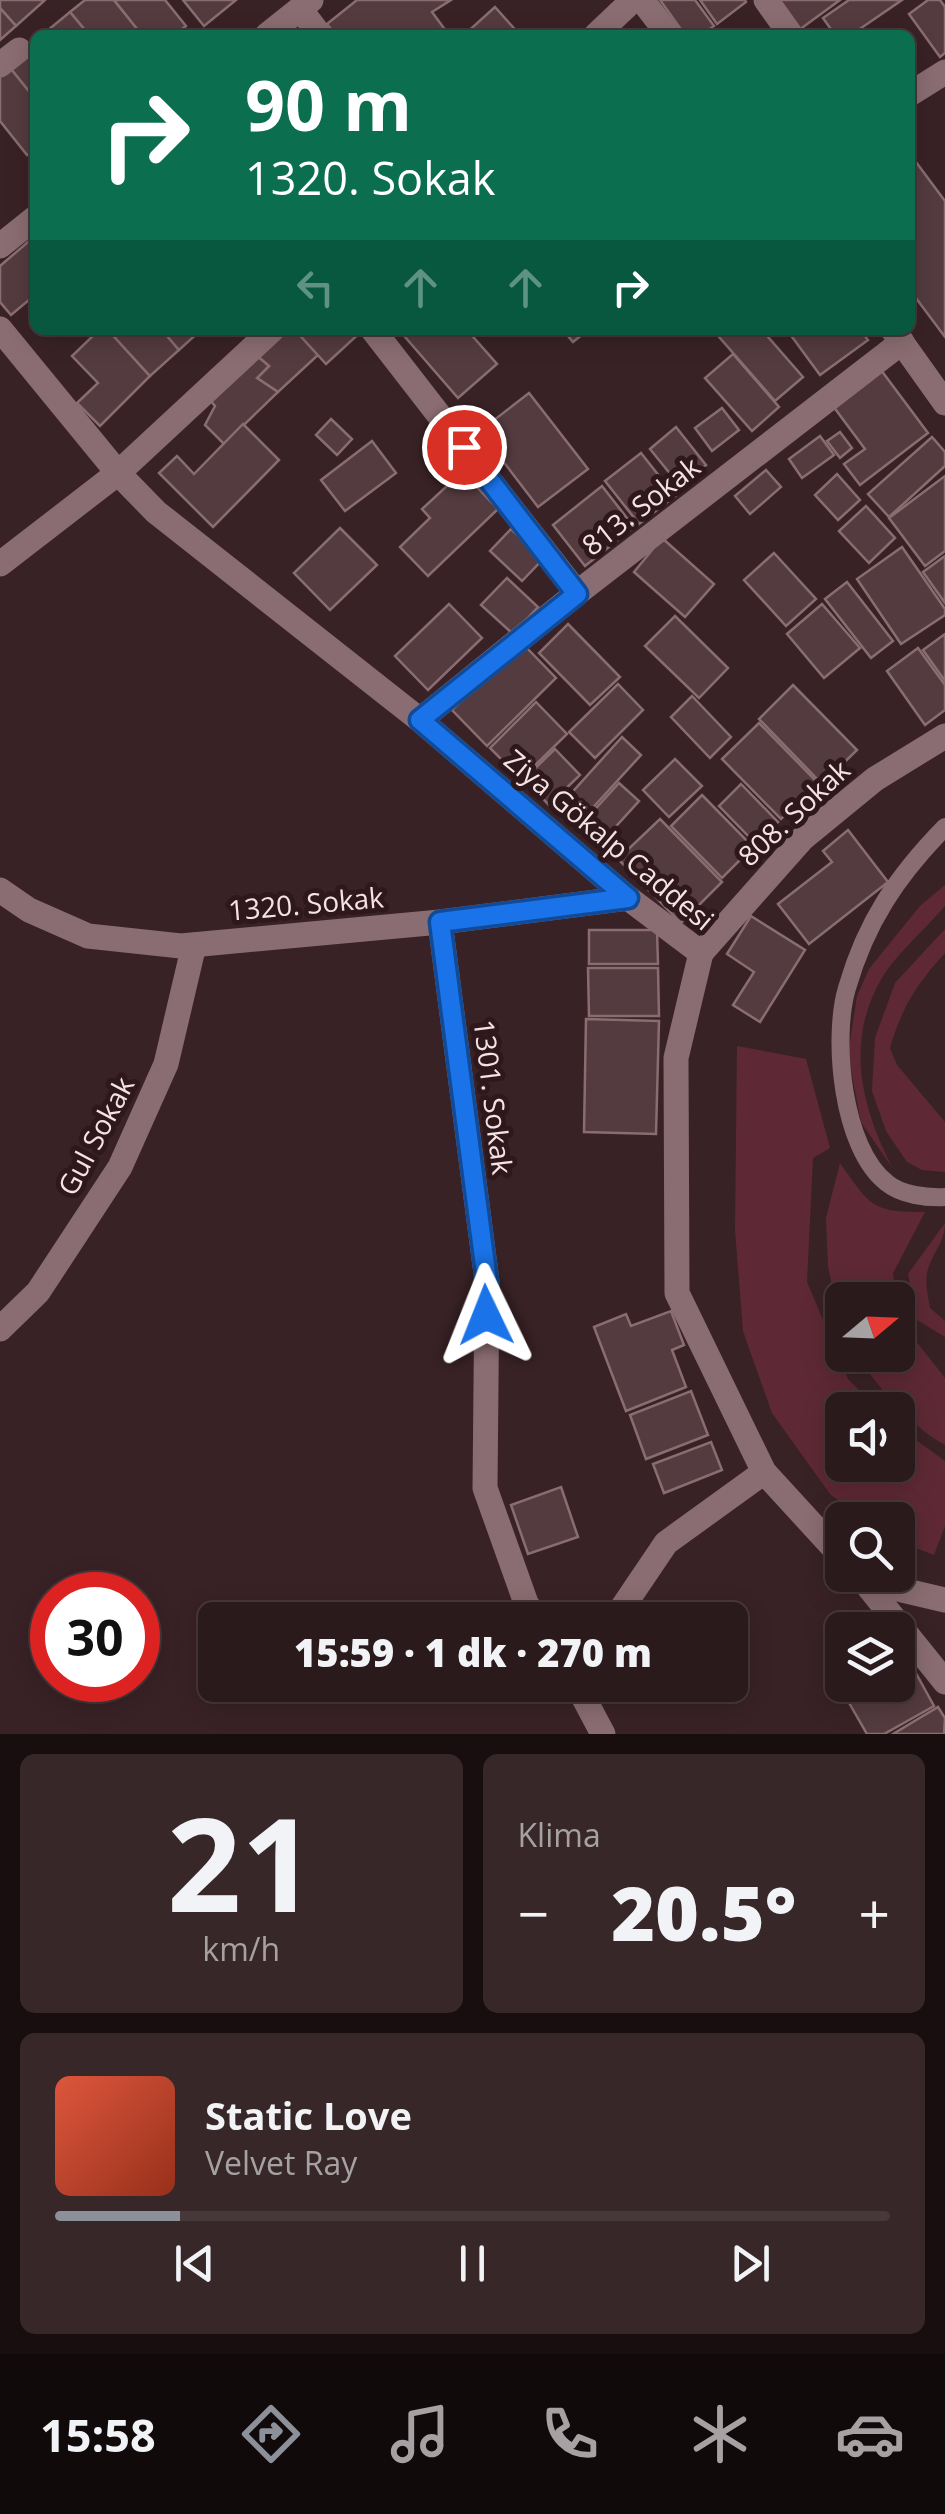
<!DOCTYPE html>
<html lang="tr">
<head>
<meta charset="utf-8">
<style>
	:root { --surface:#2b1a1c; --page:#372729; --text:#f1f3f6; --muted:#a6a1a3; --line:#47383b; --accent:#8c9099 }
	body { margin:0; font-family:"Open Sans",sans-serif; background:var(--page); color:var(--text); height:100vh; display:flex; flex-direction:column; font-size:38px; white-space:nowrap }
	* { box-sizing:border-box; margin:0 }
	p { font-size:32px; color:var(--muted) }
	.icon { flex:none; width:55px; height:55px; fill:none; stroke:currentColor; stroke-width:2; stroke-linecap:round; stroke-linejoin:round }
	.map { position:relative; height:1734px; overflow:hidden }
	.panel { display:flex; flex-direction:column; gap:20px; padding:20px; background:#180e0f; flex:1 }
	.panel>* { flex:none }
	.top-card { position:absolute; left:30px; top:30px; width:885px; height:305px; border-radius:15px; box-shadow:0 5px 25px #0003,0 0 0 2px var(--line); background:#0b6e4f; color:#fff; overflow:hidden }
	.needle { width:65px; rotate:71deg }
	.fabs { position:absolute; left:825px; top:1282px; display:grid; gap:20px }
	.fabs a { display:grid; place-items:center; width:90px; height:90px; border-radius:15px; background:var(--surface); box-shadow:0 5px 25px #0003,0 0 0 2px var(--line); font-size:50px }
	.speed { position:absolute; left:30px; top:1572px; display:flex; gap:20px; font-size:50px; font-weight:700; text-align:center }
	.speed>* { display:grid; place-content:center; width:130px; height:130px; border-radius:50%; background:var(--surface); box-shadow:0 5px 25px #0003,0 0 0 2px var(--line); line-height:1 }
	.speed .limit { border:15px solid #d22; background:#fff; color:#111 }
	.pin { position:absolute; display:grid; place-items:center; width:85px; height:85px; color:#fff; margin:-42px; border:5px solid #fff; border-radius:50%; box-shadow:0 2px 10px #0007 }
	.me { position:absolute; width:110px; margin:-55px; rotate:358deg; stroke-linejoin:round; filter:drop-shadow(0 0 8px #0008) }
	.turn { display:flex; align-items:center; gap:35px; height:210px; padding:0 50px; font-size:45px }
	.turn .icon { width:130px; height:130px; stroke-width:2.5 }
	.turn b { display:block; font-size:70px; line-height:85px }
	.lanes { display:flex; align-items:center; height:95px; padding:0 50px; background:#0003; justify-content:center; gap:50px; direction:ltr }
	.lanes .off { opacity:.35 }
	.big { font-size:75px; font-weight:800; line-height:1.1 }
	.panel .tile { flex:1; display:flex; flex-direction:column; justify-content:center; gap:15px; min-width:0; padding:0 35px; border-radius:15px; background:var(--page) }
	.panel .dial { align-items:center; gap:0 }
	.dial b { font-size:130px; line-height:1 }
	.song { display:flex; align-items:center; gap:30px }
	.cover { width:120px; height:120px; border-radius:15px; background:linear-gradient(135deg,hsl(10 70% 55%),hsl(10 70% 35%)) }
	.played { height:10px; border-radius:5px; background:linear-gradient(90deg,var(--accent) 15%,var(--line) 15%) }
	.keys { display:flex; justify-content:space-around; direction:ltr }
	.heat { display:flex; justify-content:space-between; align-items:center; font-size:55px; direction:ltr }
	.panel .tiles { flex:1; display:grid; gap:20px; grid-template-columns:1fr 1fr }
	.tile:last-child { grid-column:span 2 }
	.trip { position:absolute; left:198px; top:1602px; width:550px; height:100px; border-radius:15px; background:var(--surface); box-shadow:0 5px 25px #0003,0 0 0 2px var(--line); font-weight:800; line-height:100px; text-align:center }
	.tab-bar { display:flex; height:160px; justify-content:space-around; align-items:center; background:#110a0b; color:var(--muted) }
	.tab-bar .icon { width:70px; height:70px }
	.tab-bar .on { color:var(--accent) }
	.tab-bar b { font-size:45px; color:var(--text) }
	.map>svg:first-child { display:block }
	.green { fill:#5e2935 }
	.building { fill:#543b3f; stroke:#896d71; stroke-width:2.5 }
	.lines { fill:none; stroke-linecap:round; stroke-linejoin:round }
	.service { stroke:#8a6d72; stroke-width:18 }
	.pedestrian { stroke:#8a6d72; stroke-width:25 }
	.minor { stroke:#8a6d72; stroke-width:25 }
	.tertiary { stroke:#8a6d72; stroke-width:25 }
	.secondary { stroke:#8a6d72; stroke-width:25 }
	.route-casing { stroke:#114b97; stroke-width:25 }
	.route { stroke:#1a73e8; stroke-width:18 }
	.labels { text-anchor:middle; stroke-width:10; stroke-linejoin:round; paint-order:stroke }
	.street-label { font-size:28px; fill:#f4e3e6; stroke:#2e181c }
</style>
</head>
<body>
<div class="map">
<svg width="945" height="1734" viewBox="0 0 945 1734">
	<rect width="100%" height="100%" fill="#392226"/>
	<g class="green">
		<path d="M 945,885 L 945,906 C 927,927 898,953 883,976 C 844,1041 861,1106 893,1169 L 861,1122 L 848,1054 L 857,996 L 869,969 L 920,906 Z"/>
		<path d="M 945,929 L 945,953 C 916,985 902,1007 890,1048 L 897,1065 L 945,1122 L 945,1172 L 922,1170 L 907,1162 L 886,1131 L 872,1091 L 875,1038 L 895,983 Z"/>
		<polygon points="737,1046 806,1059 830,1148 813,1158 807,1282 848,1379 879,1410 842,1410 842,1465 898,1465 898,1427 945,1461 945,1526 934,1555 898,1541 898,1520 865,1520 830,1494 772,1413 743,1331 735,1230"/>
		<path d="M 840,1163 C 871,1206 870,1212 925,1212 L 893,1273 L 896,1300 L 842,1300 L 842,1331 L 828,1267 L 826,1218 Z"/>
		<path d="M 945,1223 C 945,1243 931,1254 927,1273 C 925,1284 928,1296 930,1308 L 945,1321 L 945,1337 L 917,1320 L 908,1274 Z"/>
		<path d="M 898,1304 L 912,1336 L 945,1378 L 945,1445 C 908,1425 880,1387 855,1355 L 898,1355 Z"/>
	</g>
	<g class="building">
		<polygon points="0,0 45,0 16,26 0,8"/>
		<polygon points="85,0 114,0 142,35 89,35 70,12"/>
		<polygon points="114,0 165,0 186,26 174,35 142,35"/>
		<polygon points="183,0 236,0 204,26"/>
		<polygon points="357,0 451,0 432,12 449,35 336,35 327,24"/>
		<polygon points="660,0 695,0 714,26 701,35 685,35"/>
		<polygon points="700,0 745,0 746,2 717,24"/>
		<polygon points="778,0 840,0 799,30"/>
		<polygon points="849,0 902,0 851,35 835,35 823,18"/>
		<polygon points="928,0 940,0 945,7 945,53 940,57 909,14"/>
		<polygon points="495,7 520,35 464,35"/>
		<polygon points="0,8 16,26 0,40"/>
		<polygon points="70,12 89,35 42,35"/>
		<polygon points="35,41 35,99 7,64"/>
		<polygon points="7,64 35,99 35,149 27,155 0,121 0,69"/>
		<polygon points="910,154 945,201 945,337 910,290"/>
		<polygon points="35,236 35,295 11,315 0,302 0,266"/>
		<polygon points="99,330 108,330 150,376 100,426 77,403 98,383 72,356"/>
		<polygon points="108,330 162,330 179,350 150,376"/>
		<polygon points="162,330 201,330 179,350"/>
		<polygon points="288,330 295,330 318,355 278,392 257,378 269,366 256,355"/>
		<polygon points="295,330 363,330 326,364"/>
		<polygon points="399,330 467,330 497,364 458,398"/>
		<polygon points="563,330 588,330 573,342"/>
		<polygon points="713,330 762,330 803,377 775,401"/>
		<polygon points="787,330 860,330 868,340 820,375"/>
		<polygon points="733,354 779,407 752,431 705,378"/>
		<polygon points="256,355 269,366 257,378 278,392 224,444 205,425 215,406 209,399"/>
		<polygon points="878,366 928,433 860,485 844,464 865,449 830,402"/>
		<polygon points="529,393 588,469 538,507 480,431"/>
		<polygon points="722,408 739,430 712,451 695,428"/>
		<polygon points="331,419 352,439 337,455 316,435"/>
		<polygon points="243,424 279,460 213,527 159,473 177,456 194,474"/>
		<polygon points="676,427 706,465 680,486 650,449"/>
		<polygon points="840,432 852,448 840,458 827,441"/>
		<polygon points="820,436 834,455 802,478 789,459"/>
		<polygon points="932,437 945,452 945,466 889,517 868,494"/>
		<polygon points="372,441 396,473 345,511 321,480"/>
		<polygon points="641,453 675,496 639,524 605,481"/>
		<polygon points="766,470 781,487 750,514 735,496"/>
		<polygon points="462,472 498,509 428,576 400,547 430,518 422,509"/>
		<polygon points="837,474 860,500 838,520 815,495"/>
		<polygon points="945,476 945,551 925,566 889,518"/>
		<polygon points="602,486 634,527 585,566 553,525"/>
		<polygon points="866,506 895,538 869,563 839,531"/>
		<polygon points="340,528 377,565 330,610 294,573"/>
		<polygon points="511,529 543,559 522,581 490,551"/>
		<polygon points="662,538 714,584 685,617 634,572"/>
		<polygon points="902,547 945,609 945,615 901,644 857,579"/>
		<polygon points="774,553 816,599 786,626 744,580"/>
		<polygon points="945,556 945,603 923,572"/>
		<polygon points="507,578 538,607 513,634 481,605"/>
		<polygon points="847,582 893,641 871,658 825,599"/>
		<polygon points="449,604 482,638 428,690 395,656"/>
		<polygon points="822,604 860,648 824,678 787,634"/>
		<polygon points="675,616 728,668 699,698 645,646"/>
		<polygon points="568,624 620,677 590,705 539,653"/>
		<polygon points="945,634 945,681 923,650"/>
		<polygon points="521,642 556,678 487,746 452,710"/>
		<polygon points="918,648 945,685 945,710 925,725 887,671"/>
		<polygon points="618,684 643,710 595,758 569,732"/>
		<polygon points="793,685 857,750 822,784 759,719"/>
		<polygon points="692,696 731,737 710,758 671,717"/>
		<polygon points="536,702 567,734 521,779 490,748"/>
		<polygon points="759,723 818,783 781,819 722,759"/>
		<polygon points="622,737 641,755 577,825 558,808"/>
		<polygon points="555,749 580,775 549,805 524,779"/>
		<polygon points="675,759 702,786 669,817 643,790"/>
		<polygon points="619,783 639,801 599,845 579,827"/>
		<polygon points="741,784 778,822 756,844 719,806"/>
		<polygon points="702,795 753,847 722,878 671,826"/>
		<polygon points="660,819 722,882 681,923 618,859"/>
		<polygon points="848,830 888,882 809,944 778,904 832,862 823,851"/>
		<polygon points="751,916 805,950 760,1022 733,1005 754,972 727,954"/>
		<polygon points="589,930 657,930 658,964 589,964"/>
		<polygon points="588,968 658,968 659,1016 589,1016"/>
		<polygon points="586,1019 659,1021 656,1134 584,1132"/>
		<polygon points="671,1311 684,1345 672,1350 686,1387 626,1411 594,1327 626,1314 631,1326"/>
		<polygon points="691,1391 708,1435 646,1459 630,1415"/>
		<polygon points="711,1442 722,1470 664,1493 653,1464"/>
		<polygon points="561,1487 578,1537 528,1554 511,1505"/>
		<polygon points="912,1666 934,1706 884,1734 867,1734 848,1701 877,1685 898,1685 898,1674"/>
		<polygon points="938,1707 945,1718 944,1734 893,1734"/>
	</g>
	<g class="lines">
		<path class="service" d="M 945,827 C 897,876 866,922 847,988 C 832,1038 842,1149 887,1183 C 901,1195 927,1198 945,1197"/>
		<polyline class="pedestrian" points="864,1581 945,1600"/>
		<g class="minor">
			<polyline points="766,0 791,35"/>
			<polyline points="300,9 320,35"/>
			<polyline points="267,35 311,0"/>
			<polyline points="596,35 633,0"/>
			<polyline points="0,65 19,50"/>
			<polyline points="910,94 945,72"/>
			<polyline points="0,246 35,218"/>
			<polyline points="373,330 577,593"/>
			<polyline points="0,564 118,473 272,330"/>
			<polyline points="420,720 577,593 902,342"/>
			<polyline points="0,890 29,910 88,936 181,946 440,922 628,898"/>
			<polyline points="440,922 487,1281 485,1488 526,1603 537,1620"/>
			<polyline points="0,1329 38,1292 120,1167 166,1064 194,945"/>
			<polyline points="614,1620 666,1543 764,1472"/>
			<polyline points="577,1685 603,1734"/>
		</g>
		<g class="tertiary">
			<polyline points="642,0 669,35"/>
			<polyline points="0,329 118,473 156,512 420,720 628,898 701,953 676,1058 677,1293 764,1472 842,1557"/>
			<polyline points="893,330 945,403"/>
			<polyline points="859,1575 945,1682"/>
		</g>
		<polyline class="secondary" points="701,953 803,838 875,779 945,736"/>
	</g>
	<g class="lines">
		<defs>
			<polyline id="route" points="464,447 577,594 420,720 628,898 440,922 487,1281 486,1315"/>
		</defs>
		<use href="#route" class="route-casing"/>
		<use href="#route" class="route"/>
	</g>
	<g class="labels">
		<g class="street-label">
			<text transform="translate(641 506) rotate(-38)" y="10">813. Sokak</text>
			<text transform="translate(794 813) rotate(-43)" y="10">808. Sokak</text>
			<text transform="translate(609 840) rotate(40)" y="10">Ziya Gökalp Caddesi</text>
			<text transform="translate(306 904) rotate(-5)" y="10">1320. Sokak</text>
			<text transform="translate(493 1097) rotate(83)" y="10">1301. Sokak</text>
			<text transform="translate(96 1136) rotate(-62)" y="10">Gul Sokak</text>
		</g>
	</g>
</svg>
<div class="fabs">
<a><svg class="needle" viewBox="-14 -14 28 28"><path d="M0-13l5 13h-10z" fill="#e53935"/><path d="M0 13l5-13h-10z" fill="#a6a1a3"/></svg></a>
<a><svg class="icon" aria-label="sound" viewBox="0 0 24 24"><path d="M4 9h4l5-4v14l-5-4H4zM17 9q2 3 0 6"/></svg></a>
<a><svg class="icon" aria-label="search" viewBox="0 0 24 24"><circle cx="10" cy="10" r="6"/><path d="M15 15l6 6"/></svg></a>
<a><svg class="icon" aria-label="layers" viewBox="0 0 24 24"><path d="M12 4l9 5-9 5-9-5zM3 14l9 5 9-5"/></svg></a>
</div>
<div class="speed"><div class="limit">30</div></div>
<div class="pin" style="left:464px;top:447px;background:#d93025"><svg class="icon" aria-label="arrive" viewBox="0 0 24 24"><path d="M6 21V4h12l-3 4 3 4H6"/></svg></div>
<svg class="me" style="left:486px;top:1315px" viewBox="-20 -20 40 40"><path d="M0-17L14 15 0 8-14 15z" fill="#1a73e8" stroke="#fff" stroke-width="4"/></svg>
<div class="trip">15:59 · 1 dk · 270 m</div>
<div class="top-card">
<div class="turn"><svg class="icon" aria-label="right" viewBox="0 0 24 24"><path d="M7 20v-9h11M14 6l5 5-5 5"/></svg><div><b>90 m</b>1320. Sokak</div></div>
<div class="lanes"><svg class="icon off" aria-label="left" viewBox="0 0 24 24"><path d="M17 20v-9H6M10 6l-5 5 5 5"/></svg><svg class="icon off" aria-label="ahead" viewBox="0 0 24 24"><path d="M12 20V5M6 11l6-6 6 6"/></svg><svg class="icon off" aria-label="ahead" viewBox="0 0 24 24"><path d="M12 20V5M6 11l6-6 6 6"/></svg><svg class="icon" aria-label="right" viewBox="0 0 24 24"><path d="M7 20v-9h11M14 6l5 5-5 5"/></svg></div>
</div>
</div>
<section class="panel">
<div class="tiles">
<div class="tile dial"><b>21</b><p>km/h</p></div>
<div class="tile"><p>Klima</p>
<div class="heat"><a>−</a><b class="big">20.5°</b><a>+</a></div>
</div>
<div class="tile">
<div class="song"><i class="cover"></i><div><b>Static Love</b><p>Velvet Ray</p></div></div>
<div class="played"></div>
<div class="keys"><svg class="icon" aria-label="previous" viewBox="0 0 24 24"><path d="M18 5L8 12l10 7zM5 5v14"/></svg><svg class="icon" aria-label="pause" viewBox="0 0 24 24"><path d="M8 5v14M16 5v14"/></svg><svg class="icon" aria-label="next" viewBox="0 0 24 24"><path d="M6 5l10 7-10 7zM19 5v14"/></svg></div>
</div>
</div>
</section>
<nav class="tab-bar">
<b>15:58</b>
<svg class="icon on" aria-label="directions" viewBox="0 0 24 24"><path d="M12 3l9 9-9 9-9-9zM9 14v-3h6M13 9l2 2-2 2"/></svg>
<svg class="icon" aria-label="music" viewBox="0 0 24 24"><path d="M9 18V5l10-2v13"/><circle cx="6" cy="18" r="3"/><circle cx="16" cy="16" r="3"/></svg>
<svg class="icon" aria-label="phone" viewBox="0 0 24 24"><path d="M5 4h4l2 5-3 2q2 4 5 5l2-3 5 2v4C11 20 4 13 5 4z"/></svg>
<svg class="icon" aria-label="climate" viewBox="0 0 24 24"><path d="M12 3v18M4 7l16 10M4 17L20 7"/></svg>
<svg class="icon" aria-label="car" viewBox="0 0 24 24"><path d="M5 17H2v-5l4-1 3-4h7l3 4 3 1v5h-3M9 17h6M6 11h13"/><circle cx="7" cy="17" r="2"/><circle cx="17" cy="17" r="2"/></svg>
</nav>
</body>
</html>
